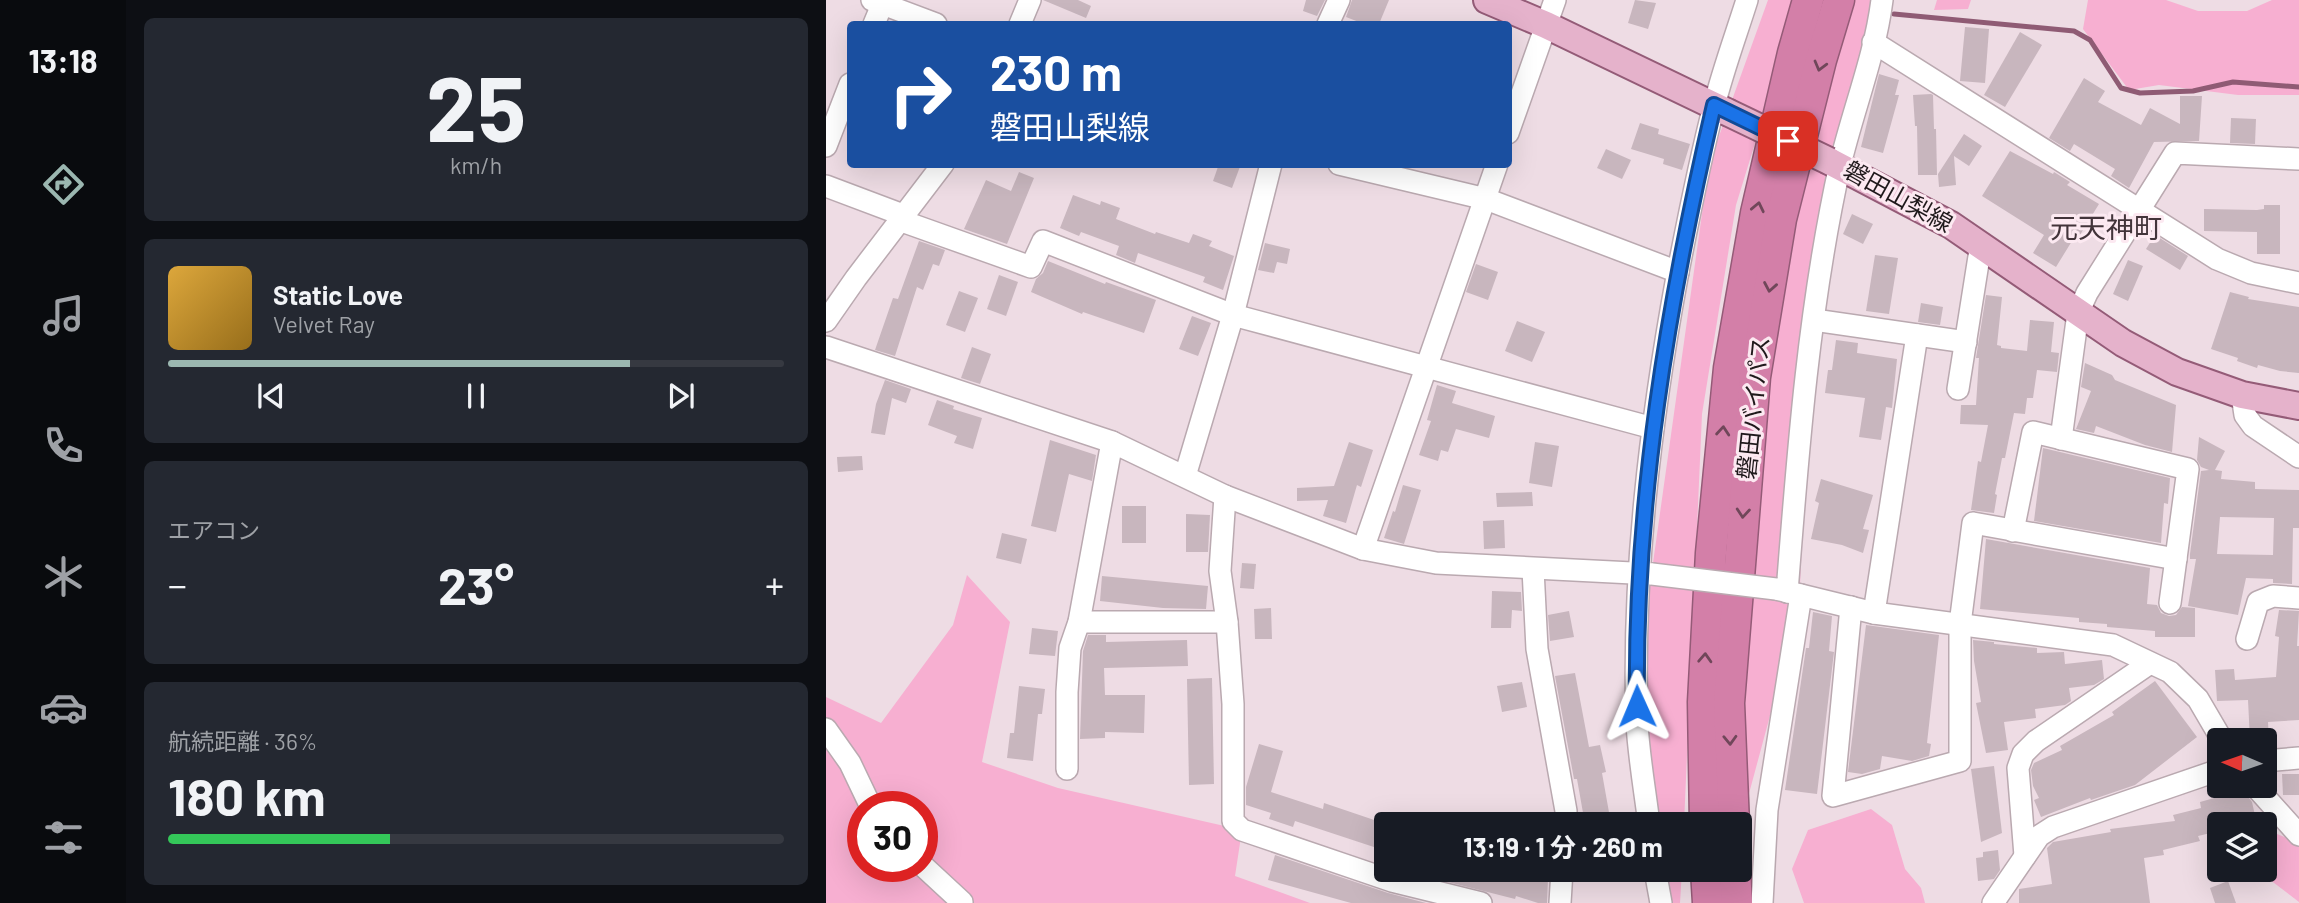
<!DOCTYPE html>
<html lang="ja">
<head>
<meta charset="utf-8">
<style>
	:root { --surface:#171b24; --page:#242831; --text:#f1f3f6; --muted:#9ea1a6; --line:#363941; --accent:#9bb7b0 }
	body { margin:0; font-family:Barlow,"Noto Sans JP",sans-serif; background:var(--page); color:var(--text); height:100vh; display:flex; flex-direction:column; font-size:26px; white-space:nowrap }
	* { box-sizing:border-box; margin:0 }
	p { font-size:23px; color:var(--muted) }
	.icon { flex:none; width:38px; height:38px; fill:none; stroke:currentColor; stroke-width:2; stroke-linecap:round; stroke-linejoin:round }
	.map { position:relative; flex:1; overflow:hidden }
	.details { display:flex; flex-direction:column; gap:18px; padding:18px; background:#0d0f14; width:700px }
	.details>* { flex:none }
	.guide { position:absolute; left:21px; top:21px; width:665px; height:147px; border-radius:7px; box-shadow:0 7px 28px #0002; background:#1a4fa0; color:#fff; overflow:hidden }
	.needle { width:46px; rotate:272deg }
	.tools { position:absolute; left:1381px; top:728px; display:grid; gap:14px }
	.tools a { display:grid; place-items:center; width:70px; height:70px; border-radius:7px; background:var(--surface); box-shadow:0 7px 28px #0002; font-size:35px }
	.speed { position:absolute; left:21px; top:791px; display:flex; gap:14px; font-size:35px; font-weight:700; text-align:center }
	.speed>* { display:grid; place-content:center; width:91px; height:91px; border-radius:50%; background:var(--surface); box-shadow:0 7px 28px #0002; line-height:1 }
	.speed .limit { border:10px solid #d22; background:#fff; color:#111 }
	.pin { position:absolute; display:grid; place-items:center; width:60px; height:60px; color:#fff; margin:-30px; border-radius:14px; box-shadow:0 4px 10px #0006 }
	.me { position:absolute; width:77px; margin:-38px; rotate:359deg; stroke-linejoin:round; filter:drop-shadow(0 0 5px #0008) }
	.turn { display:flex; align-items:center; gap:24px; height:147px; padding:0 28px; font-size:32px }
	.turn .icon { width:91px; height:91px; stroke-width:2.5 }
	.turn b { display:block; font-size:49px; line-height:60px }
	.big { font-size:52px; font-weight:700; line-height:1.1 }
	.details .widget { flex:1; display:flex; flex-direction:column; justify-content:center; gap:10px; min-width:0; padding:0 24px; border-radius:10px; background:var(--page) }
	.details .dial { align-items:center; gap:0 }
	.dial b { font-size:91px; line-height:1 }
	.song { display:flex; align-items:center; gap:21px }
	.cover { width:84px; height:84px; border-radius:10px; background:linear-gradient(135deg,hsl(40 70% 55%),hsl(40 70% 35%)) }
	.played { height:7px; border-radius:4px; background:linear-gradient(90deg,var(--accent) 75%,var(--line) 75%) }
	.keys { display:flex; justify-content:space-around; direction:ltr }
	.heat { display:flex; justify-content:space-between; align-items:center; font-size:38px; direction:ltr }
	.charge { height:10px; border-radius:5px; background:linear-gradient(90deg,#34c759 36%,var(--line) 0) }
	.trip { position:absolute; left:548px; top:812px; width:378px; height:70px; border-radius:7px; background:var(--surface); box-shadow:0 7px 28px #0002; font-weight:700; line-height:70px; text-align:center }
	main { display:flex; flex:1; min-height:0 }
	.tab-bar { display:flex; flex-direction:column; width:126px; justify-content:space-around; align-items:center; background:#090b0e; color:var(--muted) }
	.tab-bar .icon { width:49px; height:49px }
	.tab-bar .selected { color:var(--accent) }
	.tab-bar b { font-size:32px; color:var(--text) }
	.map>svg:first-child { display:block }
	.green { fill:#f7afd1; fill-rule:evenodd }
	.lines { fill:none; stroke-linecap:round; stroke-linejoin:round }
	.stream { stroke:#8f5b74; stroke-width:5 }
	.building { fill:#c8b6be; fill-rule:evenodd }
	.minor-casing { stroke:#baa9b0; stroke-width:24 }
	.major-casing { stroke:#945b77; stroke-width:30 }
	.highway-casing { stroke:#945b77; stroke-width:33 }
	.minor { stroke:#fff; stroke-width:21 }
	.major { stroke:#e5b2cb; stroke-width:26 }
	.highway { stroke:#d37fa8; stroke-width:30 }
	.minor-bridge-casing { stroke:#baa9b0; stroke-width:24; stroke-linecap:butt }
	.major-bridge-casing { stroke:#945b77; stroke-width:30; stroke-linecap:butt }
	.minor-bridge { stroke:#fff; stroke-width:21 }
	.major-bridge { stroke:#e5b2cb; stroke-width:26 }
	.oneway { stroke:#70475a }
	.route-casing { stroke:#114b97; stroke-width:18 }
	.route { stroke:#1a73e8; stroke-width:12 }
	.labels { text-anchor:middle; stroke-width:6; stroke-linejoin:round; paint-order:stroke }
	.street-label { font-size:24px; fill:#1f191b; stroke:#fce9f1 }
	.quarter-label { font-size:28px; fill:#42343a; stroke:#fce9f1 }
</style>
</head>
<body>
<main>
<nav class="tab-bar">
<b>13:18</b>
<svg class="icon selected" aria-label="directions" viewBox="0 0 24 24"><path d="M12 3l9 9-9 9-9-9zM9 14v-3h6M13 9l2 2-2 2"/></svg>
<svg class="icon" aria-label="music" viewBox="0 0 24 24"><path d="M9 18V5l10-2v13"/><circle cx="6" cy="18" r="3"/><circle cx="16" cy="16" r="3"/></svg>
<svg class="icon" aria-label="phone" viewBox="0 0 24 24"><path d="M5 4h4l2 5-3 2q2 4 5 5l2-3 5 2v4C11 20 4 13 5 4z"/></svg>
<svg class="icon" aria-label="climate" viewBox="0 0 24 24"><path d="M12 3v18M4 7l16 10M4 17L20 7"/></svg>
<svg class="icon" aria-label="car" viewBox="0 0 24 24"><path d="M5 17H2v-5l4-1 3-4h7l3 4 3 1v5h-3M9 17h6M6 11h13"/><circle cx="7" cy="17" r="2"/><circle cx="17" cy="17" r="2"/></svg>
<svg class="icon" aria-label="filters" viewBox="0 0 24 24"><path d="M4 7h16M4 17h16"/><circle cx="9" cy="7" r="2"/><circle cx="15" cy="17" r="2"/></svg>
</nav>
<section class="details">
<div class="widget dial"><b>25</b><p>km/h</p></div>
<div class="widget">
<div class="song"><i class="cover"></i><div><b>Static Love</b><p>Velvet Ray</p></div></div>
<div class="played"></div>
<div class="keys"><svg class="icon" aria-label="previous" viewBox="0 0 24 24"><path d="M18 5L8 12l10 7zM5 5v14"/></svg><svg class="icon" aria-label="pause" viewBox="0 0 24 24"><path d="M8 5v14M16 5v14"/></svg><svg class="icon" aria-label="next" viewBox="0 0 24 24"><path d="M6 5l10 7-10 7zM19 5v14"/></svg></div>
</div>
<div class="widget"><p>エアコン</p>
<div class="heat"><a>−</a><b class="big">23°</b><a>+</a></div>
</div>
<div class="widget"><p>航続距離 · 36%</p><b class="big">180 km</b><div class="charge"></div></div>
</section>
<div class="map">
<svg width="1473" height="903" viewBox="0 0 1473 903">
	<rect width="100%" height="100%" fill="#eedce4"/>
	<g class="green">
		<polygon points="942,0 973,0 910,205 876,414 858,824 826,824 819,789 819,620 883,164"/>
		<polygon points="1016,0 1055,0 985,339 973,608 914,827 910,824 937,328"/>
		<polygon points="1111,0 1145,0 1142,9 1108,10"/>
		<polygon points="1262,0 1340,0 1372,11 1421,11 1446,0 1473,0 1473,95 1412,95 1333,85 1303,90 1257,29"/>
		<path d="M 141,575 L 184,622 L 156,762 L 232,788 L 416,830 L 409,876 L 484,903 L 0,903 L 0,697 L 55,723 L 127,625 ZM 37,807 L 96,807 L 96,866 L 37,866 Z"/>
		<polygon points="1045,809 1066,825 1079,869 1095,888 1099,903 978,903 966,869 982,830"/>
		<polygon points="1439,829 1473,843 1473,902 1431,870 1438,870"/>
		<polygon points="836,870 856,870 854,903 843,903"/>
	</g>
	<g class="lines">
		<polyline class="stream" points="1068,14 1248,31 1264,40 1295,88 1314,93 1367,91 1407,82 1473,87"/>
	</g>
	<g class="building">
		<polygon points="217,0 252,0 265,6 260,18"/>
		<polygon points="480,0 499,0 491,16 477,11"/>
		<polygon points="526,0 563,0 553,24 538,24 520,17"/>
		<polygon points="809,0 830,3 822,29 802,23"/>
		<polygon points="1139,27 1163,29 1159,83 1134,81"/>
		<polygon points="1194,32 1216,45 1179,107 1158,95"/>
		<polygon points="1053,74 1073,80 1069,95 1073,95 1057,153 1035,147"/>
		<polygon points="1258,78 1279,91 1272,102 1315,125 1324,108 1354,124 1354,96 1376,96 1373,141 1328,142 1303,188 1285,176 1289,169 1248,144 1244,151 1223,138"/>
		<polygon points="1105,94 1107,95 1108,129 1110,129 1111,175 1092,175 1091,126 1089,126 1087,95"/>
		<polygon points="1405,118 1430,119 1429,144 1404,143"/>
		<polygon points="814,123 833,129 832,134 864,144 856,170 837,164 838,159 805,149"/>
		<polygon points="1138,134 1156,146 1143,166 1128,156 1130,185 1113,187 1112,174"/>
		<polygon points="780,149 805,160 796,179 771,168"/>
		<polygon points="1184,151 1227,174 1228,172 1244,182 1241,185 1273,204 1249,243 1246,241 1230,267 1207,253 1218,235 1156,196"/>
		<polygon points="393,164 415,164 406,188 387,181"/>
		<polygon points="193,172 208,178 181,244 138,229 160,180 185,191"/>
		<polygon points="247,195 274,205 275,201 294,208 290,219 329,234 330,232 363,243 367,234 386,241 383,246 408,256 397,290 377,282 379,277 312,253 309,263 290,255 293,246 255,232 253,236 234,228"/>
		<polygon points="1438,205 1454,205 1454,254 1431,254 1431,232 1378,231 1378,209 1431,210 1438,209"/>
		<polygon points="1026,214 1047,224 1037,244 1017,234"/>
		<polygon points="1329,235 1362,256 1354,270 1320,249"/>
		<polygon points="93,241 119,250 113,266 107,264 97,290 91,287 69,356 49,350 67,298 72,299"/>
		<polygon points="439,243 464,249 461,264 451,262 448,273 432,270"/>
		<polygon points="1049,255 1072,258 1063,314 1040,311"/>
		<polygon points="1302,260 1317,266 1302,301 1287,294"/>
		<polygon points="222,261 279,284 280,282 330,300 318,333 257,312 256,314 205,292 210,279 217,273"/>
		<polygon points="650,264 672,272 662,300 640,292"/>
		<polygon points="173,275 192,282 180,316 161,309"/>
		<polygon points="133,291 152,298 139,332 120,325"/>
		<polygon points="1404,292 1423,297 1422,299 1473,307 1473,373 1454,371 1432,365 1431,368 1411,361 1412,358 1385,349"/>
		<polygon points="1160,295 1176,297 1171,345 1175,346 1175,348 1201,351 1204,320 1228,322 1225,352 1233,353 1231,372 1211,370 1207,398 1201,398 1199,414 1188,413 1179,458 1176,458 1169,494 1171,495 1168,513 1145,510 1152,461 1155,462 1162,425 1134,424 1135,405 1150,405 1153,358 1150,358"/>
		<polygon points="1095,303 1117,307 1114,325 1092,322"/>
		<polygon points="366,316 385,323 372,356 353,349"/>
		<polygon points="691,321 719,332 706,362 679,351"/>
		<polygon points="1010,340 1032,343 1031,353 1071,359 1066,408 1060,407 1055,440 1033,437 1039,398 999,393 1002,370 1006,370"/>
		<polygon points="146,347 165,354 154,384 135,378"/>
		<polygon points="1259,363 1286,375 1289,380 1350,405 1346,452 1319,445 1270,426 1268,433 1250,429 1265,391 1255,387"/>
		<polygon points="59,380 85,389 80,403 66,398 59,435 45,433 50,404"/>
		<polygon points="611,385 630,391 626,403 669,416 663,438 630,429 622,452 615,450 612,461 593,455 605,421 601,420"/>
		<polygon points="111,400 128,406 127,409 156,418 147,449 128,443 131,436 102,425"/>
		<path d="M 1373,437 L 1399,451 L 1389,470 L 1396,471 L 1395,479 L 1429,482 L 1429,489 L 1473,490 L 1473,528 L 1467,528 L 1466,584 L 1447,583 L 1447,579 L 1420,578 L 1412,615 L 1362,606 L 1370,559 L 1364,559 L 1364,554 L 1375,471 L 1383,470 L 1375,467 L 1371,460 ZM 1394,517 L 1448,518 L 1447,555 L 1391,554 Z"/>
		<polygon points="224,440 270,455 266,481 243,474 230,532 205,526"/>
		<polygon points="523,442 547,450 535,487 531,485 520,523 497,516 502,500 471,501 471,488 508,486"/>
		<polygon points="709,442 733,446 726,487 703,483"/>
		<polygon points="1217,448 1344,478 1342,504 1338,503 1335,543 1208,521"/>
		<polygon points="36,456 37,470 12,472 11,457"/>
		<polygon points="995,479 1047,495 1037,529 1043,530 1037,553 1016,545 985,539 993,503 989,501"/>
		<polygon points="577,485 595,490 578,544 558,538 567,511 569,512"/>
		<polygon points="706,492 707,506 671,507 670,493"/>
		<rect x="296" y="506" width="24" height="37"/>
		<polygon points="360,514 384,515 382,552 360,552"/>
		<polygon points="678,520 679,548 658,549 657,521"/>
		<polygon points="176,533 201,539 195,564 170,558"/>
		<polygon points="1160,539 1324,568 1321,604 1331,605 1335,613 1343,616 1350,615 1356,607 1369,608 1369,637 1329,637 1329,631 1281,627 1281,624 1253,622 1253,618 1154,609"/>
		<polygon points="416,563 430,564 428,589 414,588"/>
		<polygon points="276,576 382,586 380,609 337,608 274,601"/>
		<polygon points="666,591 695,592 696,611 686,610 685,628 665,628"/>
		<polygon points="445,608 446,639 429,639 428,609"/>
		<polygon points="1453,610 1473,611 1471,646 1473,646 1473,720 1442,722 1443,740 1424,740 1422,700 1391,701 1389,670 1408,669 1409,680 1450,677 1453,637 1449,636"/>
		<polygon points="743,611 748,637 724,641 722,615"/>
		<polygon points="987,612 1006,616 1003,651 1008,652 991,794 959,790 980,648 983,648"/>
		<polygon points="1040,625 1113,635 1101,743 1105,744 1103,756 1086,761 1056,756 1054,769 1036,774 1022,772"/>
		<polygon points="206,628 232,631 229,656 203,654"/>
		<polygon points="262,635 280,635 280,642 361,640 362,666 278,668 279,695 319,695 318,733 279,732 279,738 254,739 257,651"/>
		<polygon points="1147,640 1168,642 1168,644 1211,648 1211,653 1238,652 1239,664 1276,660 1278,679 1268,685 1243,688 1245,701 1239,705 1209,709 1210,718 1178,722 1182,750 1160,753 1150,703 1155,702 1148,661"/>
		<polygon points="749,673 763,747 774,745 780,772 776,773 784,818 779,819 780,824 759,824 751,779 748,779 729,676"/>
		<polygon points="386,678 388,784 363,785 361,679"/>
		<polygon points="1329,681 1371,737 1309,785 1265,800 1264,798 1215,817 1208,800 1213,798 1207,786 1205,770 1208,763 1236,750 1234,746 1288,715 1286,712"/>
		<polygon points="696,682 701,707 676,712 671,686"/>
		<polygon points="193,686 219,689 216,714 212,714 207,761 181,758 184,733 188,733"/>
		<polygon points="433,744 457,751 445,792 497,809 498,803 560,824 560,851 469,821 467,827 443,819 445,813 420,805 420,787"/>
		<polygon points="1168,766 1176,833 1155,842 1145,769"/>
		<polygon points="1456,774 1473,774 1473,795 1457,795"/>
		<polygon points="1417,790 1426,802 1430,820 1414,824 1393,824 1393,831 1372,836 1374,841 1337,850 1338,855 1318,858 1324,903 1193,903 1193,889 1226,884 1221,848 1227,842 1285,832 1284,829 1349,821 1347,815 1375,808 1374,802"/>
		<polygon points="1172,850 1174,870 1168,879 1152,881 1150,858 1157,857 1157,852"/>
		<polygon points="449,855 562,893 600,903 525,903 442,880"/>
		<polygon points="575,870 659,870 670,873 671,870 681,870 703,877 704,873 722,879 721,903 712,903 690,896 689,899"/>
		<polygon points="1402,881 1410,903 1389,903 1384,888"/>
	</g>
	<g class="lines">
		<defs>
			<g id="minor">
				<polyline points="46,0 110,24"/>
				<polyline points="48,24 58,0"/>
				<polyline points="194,24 204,0"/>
				<polyline points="502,24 513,0"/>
				<polyline points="1047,42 1391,259 1425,273 1473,283"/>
				<polyline points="682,133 729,0"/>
				<polyline points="0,146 24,84"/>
				<polyline points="513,164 660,199 852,272"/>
				<polyline points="0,186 77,215"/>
				<polyline points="73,220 205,267 217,241 407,315 827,428"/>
				<polyline points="988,320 1140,342"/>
				<polyline points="0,321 30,278 117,164"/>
				<polyline points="0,347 286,442"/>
				<polyline points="1132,389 1155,244"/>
				<polyline points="1416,395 1419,415 1427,426 1473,457"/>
				<polyline points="1235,439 1252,313 1261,293 1349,153 1473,159"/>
				<polyline points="359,476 407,315 445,164"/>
				<polyline points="399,496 394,571 401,622 407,704 407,821 416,830 566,881 655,903"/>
				<polyline points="1187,531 1207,432 1362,469 1344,603"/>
				<polyline points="537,549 671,164"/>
				<polyline points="707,569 711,649 740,811 739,824"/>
				<polyline points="950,589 1048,613 1287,645 1344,672 1372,699 1396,740"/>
				<path d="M 961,592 C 972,449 983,305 1014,165 C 1027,110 1049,56 1056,0"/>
				<polyline points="1025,607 1007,796 1134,761 1134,624 1147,523 1350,559"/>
				<polyline points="1048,613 1091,335"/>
				<polyline points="253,622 401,622"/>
				<polyline points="1421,639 1432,602 1447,596 1473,598"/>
				<polyline points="0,729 24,763 45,807"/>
				<polyline points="1438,761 1473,758"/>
				<polyline points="241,769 241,692 244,648 253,622 286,442 399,496 537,549 610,563 826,574"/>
				<polyline points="1429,786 1473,835"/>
				<path d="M 823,824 C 819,791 813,758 811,724 C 806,574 824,424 851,277 C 862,220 873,163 888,106 C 897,70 910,35 921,0"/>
				<polyline points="1199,856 1192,768 1197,754 1210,741 1324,663"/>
				<polyline points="96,865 136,902"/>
				<polyline points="829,870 835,903"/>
				<polyline points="734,903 736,870"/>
				<polyline points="936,903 941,810 975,595"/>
				<polyline points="1167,903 1213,836 1227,827 1393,770"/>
			</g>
			<g id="major">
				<polyline points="661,0 720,25 901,112"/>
				<polyline points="1003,161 1125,225 1297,343 1351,372 1416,395 1473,406"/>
			</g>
			<g id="highway">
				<polyline points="879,824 877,702 885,553 903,368 930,213 967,53 982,0"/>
				<polyline points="908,824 903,703 929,377 955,219 995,60 1013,0"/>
				<polyline points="880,870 882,903"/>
				<polyline points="909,870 911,903"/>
			</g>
		</defs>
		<use href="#minor" class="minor-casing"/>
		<use href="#major" class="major-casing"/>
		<use href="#highway" class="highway-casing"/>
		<use href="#minor" class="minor"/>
		<use href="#major" class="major"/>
		<use href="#highway" class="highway"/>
		<defs>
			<polyline id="minor-bridge" points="826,574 950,589"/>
			<polyline id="major-bridge" points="901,112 1003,161"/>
		</defs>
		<use href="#minor-bridge" class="minor-bridge-casing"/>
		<use href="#major-bridge" class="major-bridge-casing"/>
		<use href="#minor-bridge" class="minor-bridge"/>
		<use href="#major-bridge" class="major-bridge"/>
	</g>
	<defs><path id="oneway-chevron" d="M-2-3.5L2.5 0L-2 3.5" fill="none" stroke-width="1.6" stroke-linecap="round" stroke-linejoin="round" transform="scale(1.75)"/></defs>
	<g class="oneway">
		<use href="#oneway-chevron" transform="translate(994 66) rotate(105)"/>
		<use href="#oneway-chevron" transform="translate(932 207) rotate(-78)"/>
		<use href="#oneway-chevron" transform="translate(944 287) rotate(100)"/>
		<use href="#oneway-chevron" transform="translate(897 431) rotate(-85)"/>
		<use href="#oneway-chevron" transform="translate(917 513) rotate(95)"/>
		<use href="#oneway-chevron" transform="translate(879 658) rotate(-87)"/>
		<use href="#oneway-chevron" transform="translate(904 740) rotate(88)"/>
	</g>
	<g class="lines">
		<defs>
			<path id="route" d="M 811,706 C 808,503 842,303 888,105 L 962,141"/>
		</defs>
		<use href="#route" class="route-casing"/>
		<use href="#route" class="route"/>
	</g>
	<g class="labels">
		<g class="street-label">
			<text transform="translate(1072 197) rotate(29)" y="8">磐田山梨線</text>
			<text transform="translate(928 408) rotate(-84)" y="8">磐田バイパス</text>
		</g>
		<g class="quarter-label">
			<text x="1280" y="238">元天神町</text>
		</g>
	</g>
</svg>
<div class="tools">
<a><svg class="needle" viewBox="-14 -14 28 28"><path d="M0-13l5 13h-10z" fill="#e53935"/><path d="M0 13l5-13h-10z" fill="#9ea1a6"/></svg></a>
<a><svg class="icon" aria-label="layers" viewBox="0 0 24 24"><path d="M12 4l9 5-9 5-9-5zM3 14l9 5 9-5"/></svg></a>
</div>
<div class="speed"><div class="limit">30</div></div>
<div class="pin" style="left:962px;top:141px;background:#d93025"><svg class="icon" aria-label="arrive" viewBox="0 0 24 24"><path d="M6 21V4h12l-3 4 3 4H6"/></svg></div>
<svg class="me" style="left:811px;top:706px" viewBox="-20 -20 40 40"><path d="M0-17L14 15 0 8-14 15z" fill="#1a73e8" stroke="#fff" stroke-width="4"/></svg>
<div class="trip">13:19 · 1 分 · 260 m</div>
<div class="guide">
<div class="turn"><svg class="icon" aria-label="right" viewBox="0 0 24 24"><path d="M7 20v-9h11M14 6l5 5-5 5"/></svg><div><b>230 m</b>磐田山梨線</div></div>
</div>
</div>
</main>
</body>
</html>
